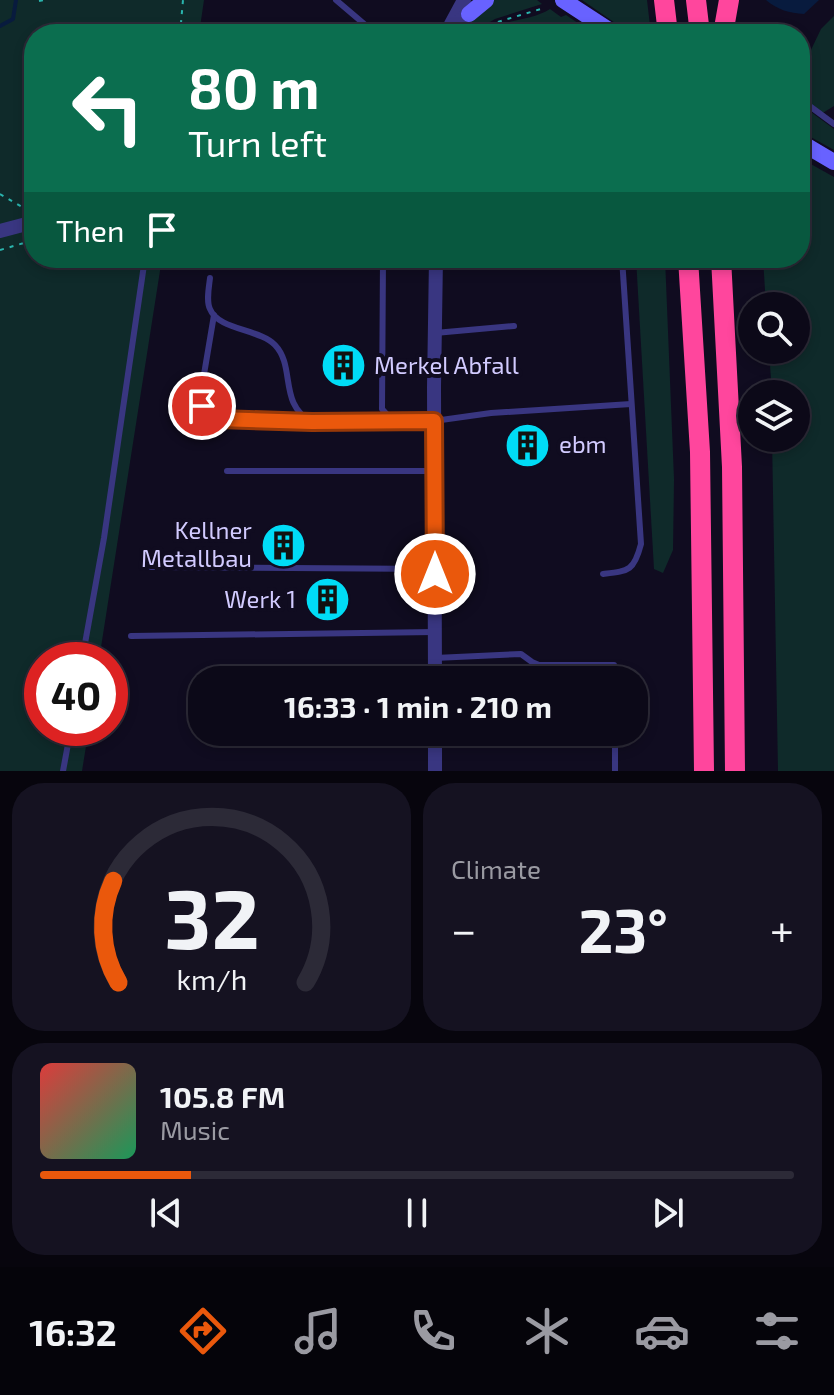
<!DOCTYPE html>
<html lang="en">
<head>
<meta charset="utf-8">
<style>
	:root { --surface:#0c0918; --page:#151221; --text:#f1f3f6; --muted:#9a9aa2; --line:#2c2a37; --accent:#ea580c }
	body { margin:0; font-family:"Exo 2",sans-serif; background:var(--page); color:var(--text); height:100vh; display:flex; flex-direction:column; font-size:30px; white-space:nowrap }
	* { box-sizing:border-box; margin:0 }
	p { font-size:26px; color:var(--muted) }
	.icon { flex:none; width:44px; height:44px; fill:none; stroke:currentColor; stroke-width:2; stroke-linecap:round; stroke-linejoin:round }
	.map { position:relative; height:771px; overflow:hidden }
	.sheet { display:flex; flex-direction:column; gap:12px; padding:12px; background:#07050d; flex:1 }
	.sheet>* { flex:none }
	.banner { position:absolute; left:24px; top:24px; width:786px; height:244px; border-radius:32px; box-shadow:0 4px 12px #0003,0 0 0 2px var(--line); background:#0b6e4f; color:#fff; overflow:hidden }
	.tools { position:absolute; left:738px; top:292px; display:grid; gap:16px }
	.tools a { display:grid; place-items:center; width:72px; height:72px; border-radius:50%; background:var(--surface); box-shadow:0 4px 12px #0003,0 0 0 2px var(--line); font-size:40px }
	.speed { position:absolute; left:24px; top:642px; display:flex; gap:16px; font-size:40px; font-weight:700; text-align:center }
	.speed>* { display:grid; place-content:center; width:104px; height:104px; border-radius:50%; background:var(--surface); box-shadow:0 4px 12px #0003,0 0 0 2px var(--line); line-height:1 }
	.speed .limit { border:12px solid #d22; background:#fff; color:#111 }
	.pin { position:absolute; display:grid; place-items:center; width:68px; height:68px; color:#fff; margin:-34px; border:4px solid #fff; border-radius:50%; box-shadow:0 2px 8px #0007 }
	.me { position:absolute; width:88px; margin:-44px; rotate:0deg; stroke-linejoin:round; filter:drop-shadow(0 0 6px #0008) }
	.turn { display:flex; align-items:center; gap:28px; height:168px; padding:0 32px; font-size:36px }
	.turn .icon { width:104px; height:104px; stroke-width:2.5 }
	.turn b { display:block; font-size:56px; line-height:68px }
	.then { display:flex; align-items:center; height:76px; padding:0 32px; background:#0003; gap:16px; font-size:30px }
	.big { font-size:60px; font-weight:700; line-height:1.1 }
	.sheet .card { flex:1; display:flex; flex-direction:column; justify-content:center; gap:12px; min-width:0; padding:0 28px; border-radius:32px; background:var(--page) }
	.sheet .dial { align-items:center; gap:0 }
	.dial svg { height:208px; overflow:visible; fill:none; stroke:var(--line); stroke-width:7; stroke-linecap:round; text-anchor:middle }
	.dial text { fill:var(--text); stroke:none }
	.song { display:flex; align-items:center; gap:24px }
	.cover { width:96px; height:96px; border-radius:12px; background:linear-gradient(135deg,hsl(0 70% 55%),hsl(150 70% 35%)) }
	.played { height:8px; border-radius:4px; background:linear-gradient(90deg,var(--accent) 20%,var(--line) 20%) }
	.keys { display:flex; justify-content:space-around; direction:ltr }
	.heat { display:flex; justify-content:space-between; align-items:center; font-size:44px; direction:ltr }
	.sheet .tiles { flex:1; display:grid; gap:12px; grid-template-columns:1fr 1fr }
	.card:last-child { grid-column:span 2 }
	.trip { position:absolute; left:188px; top:666px; width:460px; height:80px; border-radius:32px; background:var(--surface); box-shadow:0 4px 12px #0003,0 0 0 2px var(--line); font-weight:700; line-height:80px; text-align:center }
	.tab-bar { display:flex; height:128px; justify-content:space-around; align-items:center; background:#05040a; color:var(--muted) }
	.tab-bar .icon { width:56px; height:56px }
	.tab-bar .on { color:var(--accent) }
	.tab-bar b { font-size:36px; color:var(--text) }
	.map>svg:first-child { display:block }
	.green { fill:#0f2a2a }
	.water { fill:#081b3e }
	.lines { fill:none; stroke-linecap:round; stroke-linejoin:round }
	.stream { stroke:#081b3e; stroke-width:4 }
	.path { stroke:#2ab4ad; stroke-width:2; stroke-dasharray:4 6; stroke-linecap:butt }
	.service { stroke:#393681; stroke-width:6 }
	.tertiary { stroke:#393681; stroke-width:14 }
	.secondary { stroke:#6862ff; stroke-width:16 }
	.motorway { stroke:#ff469d; stroke-width:20 }
	.route-casing { stroke:#983908; stroke-width:20 }
	.route { stroke:#ea580c; stroke-width:14 }
	.labels { text-anchor:middle; stroke-width:8; stroke-linejoin:round; paint-order:stroke }
	.poi-label { font-size:24px; fill:#d2cbff; stroke:#100c20; text-anchor:start }
</style>
</head>
<body>
<div class="map">
<svg width="834" height="771" viewBox="0 0 834 771">
	<rect width="100%" height="100%" fill="#100c20"/>
	<g class="green">
		<polygon points="0,0 204,0 199,34 34,34 34,258 162,258 99,660 42,660 42,728 89,728 82,771 0,771"/>
		<polygon points="492,0 537,0 542,4 495,19 488,23 480,34 458,34"/>
		<polygon points="582,0 647,0 651,34 640,34 623,24 621,27"/>
		<path d="M 550,9 L 561,17 L 566,15 L 594,34 L 552,27 L 489,33 L 491,28 C 510,19 533,20 550,9 Z"/>
		<polygon points="834,16 834,106 821,114 800,97 800,73 821,29"/>
		<polygon points="800,104 834,129 834,150 800,131"/>
		<polygon points="800,158 834,177 834,771 778,771 772,438 796,438 796,394 772,394 769,350 796,350 796,306 766,306 763,258 800,258"/>
		<polygon points="636,258 665,258 674,479 673,550 663,573 654,569"/>
	</g>
	<path class="water" d="M 766,0 L 819,0 L 804,14 C 789,13 778,10 766,0 Z"/>
	<g class="lines">
		<polyline class="stream" points="0,26 13,19 16,0"/>
		<g class="path">
			<polyline points="39,1 44,0"/>
			<polyline points="180,34 183,0"/>
			<polyline points="483,34 491,24 544,8"/>
			<polyline points="526,34 546,31 576,34"/>
			<polyline points="0,194 27,210"/>
			<polyline points="0,250 34,240"/>
		</g>
		<g class="service">
			<polyline points="336,0 376,34"/>
			<polyline points="800,99 834,124"/>
			<polyline points="383,258 382,409 391,419 397,422 434,421 491,413 631,404"/>
			<path d="M 210,278 C 209,287 206,301 210,309 C 218,330 260,329 275,345 C 296,367 278,404 312,422 L 394,422"/>
			<path d="M 214,315 L 200,398 C 203,409 208,415 219,419 L 308,422"/>
			<polyline points="435,333 514,326"/>
			<polyline points="227,471 434,471"/>
			<polyline points="151,567 435,569"/>
			<path d="M 603,574 C 629,571 634,571 641,544 L 622,258"/>
			<polyline points="131,636 435,632"/>
			<polyline points="435,658 521,654 532,662 539,665 614,665 614,680"/>
			<polyline points="82,660 104,538 145,258"/>
			<polyline points="615,732 615,771"/>
			<polyline points="63,771 71,728"/>
		</g>
		<g class="tertiary">
			<polyline points="451,24 464,0"/>
			<polyline points="449,28 469,14 475,7"/>
			<polyline points="0,231 34,222"/>
			<polyline points="435,680 434,387 436,258"/>
			<polyline points="435,732 435,771"/>
		</g>
		<g class="secondary">
			<polyline points="563,0 615,34"/>
			<polyline points="469,14 486,0"/>
			<polyline points="800,142 834,162"/>
		</g>
		<g class="motorway">
			<polyline points="664,0 668,34"/>
			<polyline points="696,0 700,34"/>
			<polyline points="723,34 729,0"/>
			<polyline points="688,258 700,452 704,771"/>
			<polyline points="721,258 732,467 735,771"/>
		</g>
	</g>
	<g class="lines">
		<defs>
			<polyline id="route" points="202,406 212,416 219,419 312,422 434,421 435,574"/>
		</defs>
		<use href="#route" class="route-casing"/>
		<use href="#route" class="route"/>
	</g>
	<defs>
		<symbol id="building-disc" viewBox="-11 -11 22 22"><circle r="9.5" fill="#00dcf6" stroke="#100c20"/><path d="M-4-6H4V6H1V3H-1V6H-4ZM-2.5-4.3h1.7v1.8h-1.7ZM.8-4.3h1.7v1.8H.8ZM-2.5-1h1.7V.8h-1.7ZM.8-1h1.7V.8H.8Z" fill="#111"/></symbol>
	</defs>
	<g fill-rule="evenodd">
		<use href="#building-disc" x="318" y="340" width="51" height="51"/>
		<use href="#building-disc" x="502" y="420" width="51" height="51"/>
		<use href="#building-disc" x="258" y="520" width="51" height="51"/>
		<use href="#building-disc" x="302" y="574" width="51" height="51"/>
	</g>
	<g class="labels">
		<g class="poi-label">
			<text x="374" y="374">Merkel Abfall</text>
			<text x="559" y="453">ebm</text>
			<text x="252" y="539" text-anchor="end">Kellner<tspan x="252" dy="28">Metallbau</tspan></text>
			<text x="296" y="608" text-anchor="end">Werk 1</text>
		</g>
	</g>
</svg>
<div class="tools">
<a><svg class="icon" aria-label="search" viewBox="0 0 24 24"><circle cx="10" cy="10" r="6"/><path d="M15 15l6 6"/></svg></a>
<a><svg class="icon" aria-label="layers" viewBox="0 0 24 24"><path d="M12 4l9 5-9 5-9-5zM3 14l9 5 9-5"/></svg></a>
</div>
<div class="speed"><div class="limit">40</div></div>
<div class="pin" style="left:202px;top:406px;background:#d93025"><svg class="icon" aria-label="arrive" viewBox="0 0 24 24"><path d="M6 21V4h12l-3 4 3 4H6"/></svg></div>
<svg class="me" style="left:435px;top:574px" viewBox="-20 -20 40 40"><circle r="17" fill="#ea580c" stroke="#fff" stroke-width="3"/><path d="M0-11L8 9 0 5-8 9z" fill="#fff"/></svg>
<div class="trip">16:33 · 1 min · 210 m</div>
<div class="banner">
<div class="turn"><svg class="icon" aria-label="left" viewBox="0 0 24 24"><path d="M17 20v-9H6M10 6l-5 5 5 5"/></svg><div><b>80 m</b>Turn left</div></div>
<div class="then">Then<svg class="icon" aria-label="arrive" viewBox="0 0 24 24"><path d="M6 21V4h12l-3 4 3 4H6"/></svg></div>
</div>
</div>
<section class="sheet">
<div class="tiles">
<div class="card dial"><svg viewBox="0 0 100 80">
<path d="M14 69A42 42 0 1 1 86 69"/>
<path d="M14 69A42 42 0 0 1 12 30" stroke="#ea580c"/>
<text x="50" y="56" font-size="32" font-weight="700">32</text>
<text x="50" y="72" font-size="11">km/h</text>
</svg></div>
<div class="card"><p>Climate</p>
<div class="heat"><a>−</a><b class="big">23°</b><a>+</a></div>
</div>
<div class="card">
<div class="song"><i class="cover"></i><div><b>105.8 FM</b><p>Music</p></div></div>
<div class="played"></div>
<div class="keys"><svg class="icon" aria-label="previous" viewBox="0 0 24 24"><path d="M18 5L8 12l10 7zM5 5v14"/></svg><svg class="icon" aria-label="pause" viewBox="0 0 24 24"><path d="M8 5v14M16 5v14"/></svg><svg class="icon" aria-label="next" viewBox="0 0 24 24"><path d="M6 5l10 7-10 7zM19 5v14"/></svg></div>
</div>
</div>
</section>
<nav class="tab-bar">
<b>16:32</b>
<svg class="icon on" aria-label="directions" viewBox="0 0 24 24"><path d="M12 3l9 9-9 9-9-9zM9 14v-3h6M13 9l2 2-2 2"/></svg>
<svg class="icon" aria-label="music" viewBox="0 0 24 24"><path d="M9 18V5l10-2v13"/><circle cx="6" cy="18" r="3"/><circle cx="16" cy="16" r="3"/></svg>
<svg class="icon" aria-label="phone" viewBox="0 0 24 24"><path d="M5 4h4l2 5-3 2q2 4 5 5l2-3 5 2v4C11 20 4 13 5 4z"/></svg>
<svg class="icon" aria-label="climate" viewBox="0 0 24 24"><path d="M12 3v18M4 7l16 10M4 17L20 7"/></svg>
<svg class="icon" aria-label="car" viewBox="0 0 24 24"><path d="M5 17H2v-5l4-1 3-4h7l3 4 3 1v5h-3M9 17h6M6 11h13"/><circle cx="7" cy="17" r="2"/><circle cx="17" cy="17" r="2"/></svg>
<svg class="icon" aria-label="filters" viewBox="0 0 24 24"><path d="M4 7h16M4 17h16"/><circle cx="9" cy="7" r="2"/><circle cx="15" cy="17" r="2"/></svg>
</nav>
</body>
</html>
